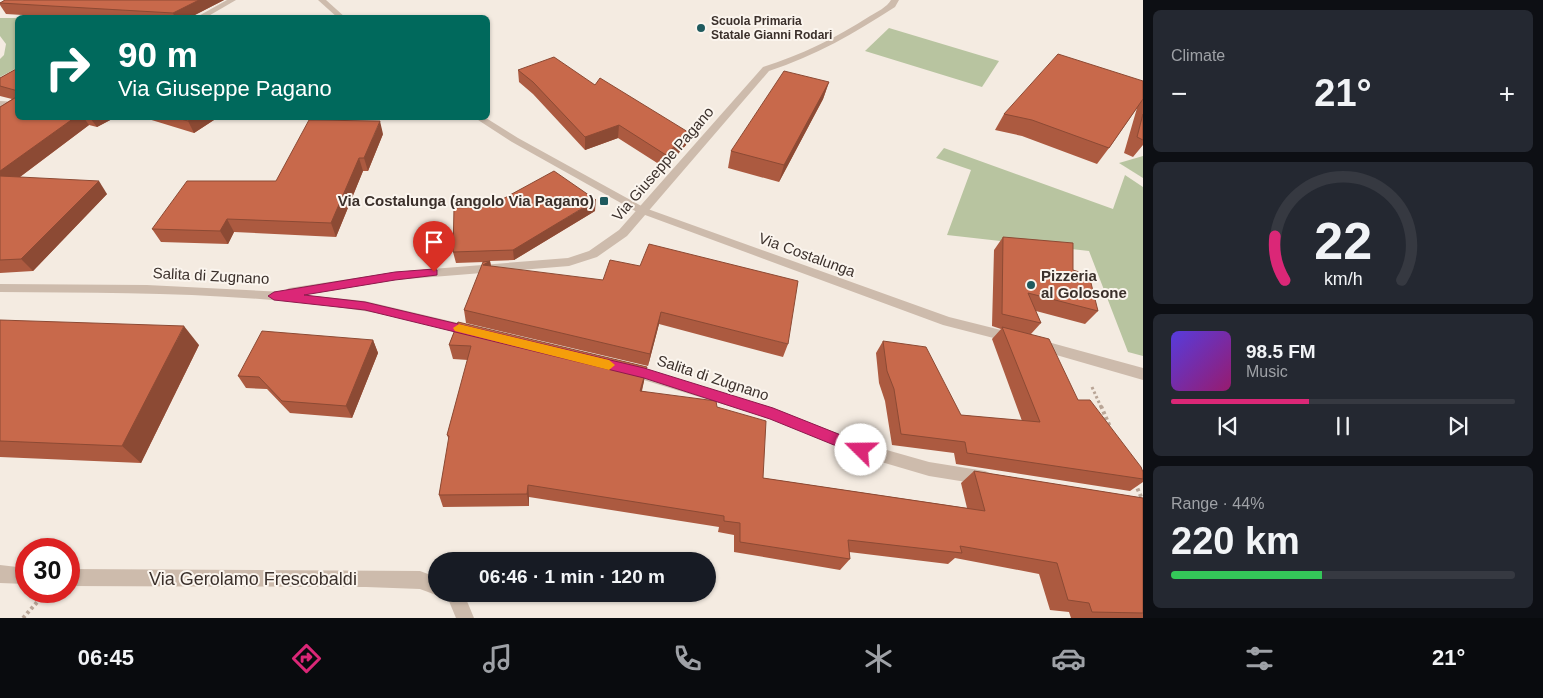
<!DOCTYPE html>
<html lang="en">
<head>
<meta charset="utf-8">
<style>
	:root { --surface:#171b24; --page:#242831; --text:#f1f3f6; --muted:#9ea1a6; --line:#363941; --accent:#db2777 }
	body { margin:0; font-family:Arial,sans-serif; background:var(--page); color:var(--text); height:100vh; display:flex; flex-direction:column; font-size:19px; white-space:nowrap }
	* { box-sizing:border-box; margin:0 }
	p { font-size:16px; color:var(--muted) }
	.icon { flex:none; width:28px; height:28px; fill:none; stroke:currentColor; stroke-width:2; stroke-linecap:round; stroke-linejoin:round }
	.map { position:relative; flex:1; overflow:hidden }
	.side { display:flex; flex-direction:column; gap:10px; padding:10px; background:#0d0f14; width:400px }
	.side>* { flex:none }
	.top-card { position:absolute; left:15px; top:15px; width:475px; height:105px; border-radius:8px; box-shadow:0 1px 4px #0004; background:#00695c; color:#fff; overflow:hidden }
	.speed { position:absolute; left:15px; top:538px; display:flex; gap:10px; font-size:25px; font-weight:700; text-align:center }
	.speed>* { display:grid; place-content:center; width:65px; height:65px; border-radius:50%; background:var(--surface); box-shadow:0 1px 4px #0004; line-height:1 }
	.speed .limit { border:8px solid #d22; background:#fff; color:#111 }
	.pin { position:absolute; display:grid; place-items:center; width:42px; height:42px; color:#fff; margin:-51px -21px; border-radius:50% 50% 50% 0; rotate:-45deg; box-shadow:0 0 5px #0007 }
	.pin .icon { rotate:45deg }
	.me { position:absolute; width:55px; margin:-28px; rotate:292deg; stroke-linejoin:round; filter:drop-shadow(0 0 4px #0008) }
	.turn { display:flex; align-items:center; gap:18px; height:105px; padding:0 20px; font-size:22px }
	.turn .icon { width:65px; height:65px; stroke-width:2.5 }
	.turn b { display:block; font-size:35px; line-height:42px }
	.big { font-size:38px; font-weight:600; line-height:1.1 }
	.side .card { flex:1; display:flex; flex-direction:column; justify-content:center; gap:8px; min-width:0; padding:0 18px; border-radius:8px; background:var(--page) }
	.side .dial { align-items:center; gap:0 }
	.dial svg { height:130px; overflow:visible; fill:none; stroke:var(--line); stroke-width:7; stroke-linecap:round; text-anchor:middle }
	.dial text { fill:var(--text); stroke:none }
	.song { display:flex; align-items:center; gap:15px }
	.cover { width:60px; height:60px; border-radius:8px; background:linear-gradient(135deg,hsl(250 70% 55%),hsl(320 70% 35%)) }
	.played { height:5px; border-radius:2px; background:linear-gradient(90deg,var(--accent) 40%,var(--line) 40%) }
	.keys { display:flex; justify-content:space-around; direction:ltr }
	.heat { display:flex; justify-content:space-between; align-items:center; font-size:28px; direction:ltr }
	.charge { height:8px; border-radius:4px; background:linear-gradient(90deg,#34c759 44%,var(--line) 0) }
	.trip { position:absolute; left:428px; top:552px; width:288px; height:50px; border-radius:25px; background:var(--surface); box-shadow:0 1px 4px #0004; font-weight:600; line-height:50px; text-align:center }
	.tab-bar { display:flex; height:80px; justify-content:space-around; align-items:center; background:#090b0e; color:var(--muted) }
	.tab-bar .icon { width:35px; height:35px }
	.tab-bar .on { color:var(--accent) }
	.tab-bar b { font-size:22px; color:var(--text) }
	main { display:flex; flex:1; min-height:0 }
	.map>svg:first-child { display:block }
	.green { fill:#b8c4a0 }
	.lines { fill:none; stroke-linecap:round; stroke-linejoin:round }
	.path-far1 { stroke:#b9a596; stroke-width:3; stroke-dasharray:2.5 2.5; stroke-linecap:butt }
	.path { stroke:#b9a596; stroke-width:4; stroke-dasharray:3 3; stroke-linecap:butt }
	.minor { fill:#cdbbac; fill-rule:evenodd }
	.tertiary { fill:#cdbbac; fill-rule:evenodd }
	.wall { fill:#ac5a40 }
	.shaded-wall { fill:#8c4a34 }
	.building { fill:#c8694b; stroke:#8c4a34 }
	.route { fill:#db2777; stroke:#8e194d }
	.slow { fill:#f59e0b }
	.poi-dot { fill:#1f5a5e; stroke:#fbf5ee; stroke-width:2 }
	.labels { text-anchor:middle; stroke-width:4; stroke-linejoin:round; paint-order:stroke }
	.far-poi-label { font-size:12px; font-weight:bold; fill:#3b302b; stroke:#fbf5ee; text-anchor:start }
	.street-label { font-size:15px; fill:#3b302b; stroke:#fbf5ee }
	.poi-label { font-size:15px; font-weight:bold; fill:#3b302b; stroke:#fbf5ee; text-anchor:end }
	.near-street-label { font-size:18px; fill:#3b302b; stroke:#fbf5ee }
</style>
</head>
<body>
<main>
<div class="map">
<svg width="1143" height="618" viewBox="0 0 1143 618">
	<rect width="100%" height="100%" fill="#f4ebe1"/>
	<g class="green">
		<polygon points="0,18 18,18 17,68 0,77 0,59 4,55 6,44 0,36"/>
		<polygon points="889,28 999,61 982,87 865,51"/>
		<polygon points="944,148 1113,209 1125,175 1143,187 1143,356 1128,352 1089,251 947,235 971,170 936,158"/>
		<polygon points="1143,156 1143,178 1119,163"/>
	</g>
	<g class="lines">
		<polyline class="path-far1" points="1092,387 1101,407"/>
		<g class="path">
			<polyline points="1101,406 1110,427"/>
			<polyline points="1135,483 1143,501"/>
			<polyline points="23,618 39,600"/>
		</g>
		<g class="minor">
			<polygon points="227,0 236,0 205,18 195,18"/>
			<path d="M 891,0 L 899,0 L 895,7 C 855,33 815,56 769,71 L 627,236 L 597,257 L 569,266 L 395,280 L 305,295 L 365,301 L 471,326 L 476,327 L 477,331 L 476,335 L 471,336 C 436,328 400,316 364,311 C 244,292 121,293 0,292 L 0,284 L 147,285 L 283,292 L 289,288 L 395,272 L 568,258 L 589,251 L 619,230 L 763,67 C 801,55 836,38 870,16 C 877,12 887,7 891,0 Z"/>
			<polygon points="0,101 18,102 18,108 0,107"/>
			<polygon points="629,364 773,408 862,443 929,462 985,471 990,473 993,478 990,483 985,485 929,476 861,456 771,419 624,374 622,370 624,366"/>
			<polygon points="0,565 26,568 26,584 0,583"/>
			<polygon points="69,569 420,571 436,577 436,594 438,594 436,595 420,589 366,587 69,586"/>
			<polygon points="446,594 464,594 474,618 456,618"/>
		</g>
		<g class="tertiary">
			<polygon points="318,0 326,0 346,18 338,18"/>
			<polygon points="475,118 486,118 518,138 645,208 949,317 1013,333 1018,334 1020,338 1018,342 1013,343 943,325 637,212 512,142"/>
			<polygon points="1037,339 1143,368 1143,380 1032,348 1030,344 1032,340"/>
		</g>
	</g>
	<g class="wall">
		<polygon points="5,0 224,0 189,18 73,18 6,14 0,5 0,3"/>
		<polygon points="18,68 18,118 114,118 97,127 89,125 20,177 107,194 33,271 0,273 0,107 12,99 0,96 0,78"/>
		<polygon points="518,70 595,85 686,145 665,168 618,138 585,150 533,94 519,82"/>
		<polygon points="1143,81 1143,145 1133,157 1124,153 1137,108 1109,148 1097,164 1022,136 995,130 1004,114"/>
		<polygon points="829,82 823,99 779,182 728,168 731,151"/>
		<polygon points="145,118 217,118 194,133"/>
		<polygon points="383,134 368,171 363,171 336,237 234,232 228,244 161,242 152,229 276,181"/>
		<polygon points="595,211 514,260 490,261 491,266 788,344 783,357 659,324 648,366 466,323 464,310 484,262 456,263 453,252"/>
		<polygon points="1003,237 1073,270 1098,311 1085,324 1036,311 1041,323 1031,334 1078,400 1143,472 1143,482 1130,491 956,464 954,453 892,445 885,401 879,383 876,353 883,341 961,415 1022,421 992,339 1001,329 992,326 994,250"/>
		<polygon points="0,320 199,345 141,463 0,457"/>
		<polygon points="458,322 644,381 642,391 717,407 763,478 967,508 961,483 974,471 1143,498 1143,618 1071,618 1069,612 1050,610 1039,574 955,558 948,564 849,552 850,559 840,570 734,552 734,535 718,532 719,527 529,497 529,506 443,507 439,495 449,440 447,435 468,360 453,359 449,345"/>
		<polygon points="373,340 378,353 352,418 290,413 267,389 246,388 238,376"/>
	</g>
	<g class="shaded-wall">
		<polygon points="199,0 224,0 189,18 175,18 173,13"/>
		<polygon points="829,82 823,99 779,182 784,165"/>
		<polygon points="74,118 84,118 89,125 5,188 0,182 0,171"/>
		<polygon points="90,118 114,118 97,127"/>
		<polygon points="193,118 217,118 194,133 188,121"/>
		<polygon points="380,121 383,134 368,171 364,158"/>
		<polygon points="619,125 618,138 585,150 585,137"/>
		<polygon points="688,132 686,145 665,168 666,155"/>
		<polygon points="359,158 363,171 336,237 331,223"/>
		<polygon points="99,181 107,194 33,271 21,259"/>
		<polygon points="596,200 595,211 514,260 513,250"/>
		<polygon points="227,219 234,232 228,244 220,231"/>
		<polygon points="490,261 492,274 483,265"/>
		<polygon points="661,312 659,324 648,366 650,354"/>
		<polygon points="184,326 199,345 141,463 122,446"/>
		<polygon points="373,340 378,353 352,418 346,406"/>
		<polygon points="647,367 644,381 638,405 640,391"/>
		<polygon points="528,485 529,497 529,506 527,494"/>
	</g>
	<g class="building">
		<polygon points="5,0 199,0 173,13 0,3"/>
		<polygon points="1058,54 1143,81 1143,99 1109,148 1032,120 1004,114"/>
		<polygon points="554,57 595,85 600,78 688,132 666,155 619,125 585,137 533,82 518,70"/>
		<polygon points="18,68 18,91 0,86 0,78"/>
		<polygon points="784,71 829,82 784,165 731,151"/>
		<polygon points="18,96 18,118 74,118 0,171 0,107"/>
		<polygon points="1143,114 1143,140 1137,137"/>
		<polygon points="177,118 193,118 188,121"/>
		<polygon points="309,120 380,121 364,158 359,158 331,223 227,219 220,231 152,229 187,181 276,181"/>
		<polygon points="554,171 596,200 513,250 453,252 454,208 488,207"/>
		<polygon points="0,176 99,181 21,259 0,260"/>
		<polygon points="1003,237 1073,243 1073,270 1089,275 1098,311 1028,293 1041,323 1002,314"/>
		<polygon points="649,244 798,281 788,344 661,312 650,354 464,310 483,262 490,261 483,265 603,280 610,260 640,266"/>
		<polygon points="0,320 184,326 122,446 0,441"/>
		<polygon points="458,322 647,367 640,391 716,401 717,407 766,421 763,478 985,511 974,471 1143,498 1143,613 1092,612 1089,603 1068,600 1057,563 960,546 962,553 848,540 850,559 740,542 740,523 724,521 724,516 528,485 527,494 439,495 449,436 447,435 471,346 449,345"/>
		<polygon points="1002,327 1049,339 1078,400 1090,400 1141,467 1143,472 1143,479 967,453 965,442 901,434 894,389 887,371 883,341 926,347 961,415 1040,422"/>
		<polygon points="262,331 373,340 346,406 282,401 259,377 238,376"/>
	</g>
	<polygon class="route" points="434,269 437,270 437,275 395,280 304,295 365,302 644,368 773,408 866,445 868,450 866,454 861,456 770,419 644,378 365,310 274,300 268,296 274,292 395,272"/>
	<polygon class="slow" points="459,324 609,360 615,365 609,370 455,331 453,328"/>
	<g class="poi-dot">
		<circle cx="701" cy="28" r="5"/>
		<rect x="599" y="196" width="10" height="10" rx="2.5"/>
		<circle cx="1031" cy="285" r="5"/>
	</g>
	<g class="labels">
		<g class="far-poi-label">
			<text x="711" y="25">Scuola Primaria<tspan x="711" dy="14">Statale Gianni Rodari</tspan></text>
		</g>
		<g class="street-label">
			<text transform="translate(663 164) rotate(-49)" y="5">Via Giuseppe Pagano</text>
			<text transform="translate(807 255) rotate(20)" y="5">Via Costalunga</text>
			<text transform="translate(211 276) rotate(3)" y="5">Salita di Zugnano</text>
			<text transform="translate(713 378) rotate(18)" y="5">Salita di Zugnano</text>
		</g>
		<g class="poi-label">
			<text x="594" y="206">Via Costalunga (angolo Via Pagano)</text>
			<text x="1041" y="281" text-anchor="start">Pizzeria<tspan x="1041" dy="17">al Golosone</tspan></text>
		</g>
		<g class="near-street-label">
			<text x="253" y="585">Via Gerolamo Frescobaldi</text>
		</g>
	</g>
</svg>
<div class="speed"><div class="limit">30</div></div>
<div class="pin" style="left:434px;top:272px;background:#d93025"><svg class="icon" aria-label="arrive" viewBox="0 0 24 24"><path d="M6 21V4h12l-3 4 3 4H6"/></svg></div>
<svg class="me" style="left:861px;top:450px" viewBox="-20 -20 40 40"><circle r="19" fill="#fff"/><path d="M0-13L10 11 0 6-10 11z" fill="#db2777"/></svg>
<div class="trip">06:46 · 1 min · 120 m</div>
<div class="top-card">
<div class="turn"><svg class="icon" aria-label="right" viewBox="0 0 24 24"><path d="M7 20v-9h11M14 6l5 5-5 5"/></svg><div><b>90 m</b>Via Giuseppe Pagano</div></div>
</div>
</div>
<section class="side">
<div class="card"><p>Climate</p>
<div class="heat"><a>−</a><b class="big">21°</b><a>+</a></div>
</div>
<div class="card dial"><svg viewBox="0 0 100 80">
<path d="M14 69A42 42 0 1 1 86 69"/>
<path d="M14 69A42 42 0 0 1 8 42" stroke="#db2777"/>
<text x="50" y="56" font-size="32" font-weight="700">22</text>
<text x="50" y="72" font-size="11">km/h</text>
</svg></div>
<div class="card">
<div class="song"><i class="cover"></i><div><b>98.5 FM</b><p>Music</p></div></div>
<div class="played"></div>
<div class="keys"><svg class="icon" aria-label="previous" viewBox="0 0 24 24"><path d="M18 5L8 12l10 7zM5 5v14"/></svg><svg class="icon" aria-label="pause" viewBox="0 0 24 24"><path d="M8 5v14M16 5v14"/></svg><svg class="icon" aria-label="next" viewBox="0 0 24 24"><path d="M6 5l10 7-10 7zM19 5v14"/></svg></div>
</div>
<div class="card"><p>Range · 44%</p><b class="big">220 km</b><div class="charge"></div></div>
</section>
</main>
<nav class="tab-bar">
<b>06:45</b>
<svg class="icon on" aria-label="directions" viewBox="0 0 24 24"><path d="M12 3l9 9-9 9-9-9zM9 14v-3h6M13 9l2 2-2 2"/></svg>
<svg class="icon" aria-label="music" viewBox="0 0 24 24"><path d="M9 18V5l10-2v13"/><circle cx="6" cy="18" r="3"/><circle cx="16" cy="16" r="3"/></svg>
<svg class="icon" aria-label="phone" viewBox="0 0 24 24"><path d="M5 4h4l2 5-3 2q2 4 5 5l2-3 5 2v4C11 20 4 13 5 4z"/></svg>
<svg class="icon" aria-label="climate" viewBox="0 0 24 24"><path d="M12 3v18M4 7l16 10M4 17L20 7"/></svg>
<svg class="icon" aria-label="car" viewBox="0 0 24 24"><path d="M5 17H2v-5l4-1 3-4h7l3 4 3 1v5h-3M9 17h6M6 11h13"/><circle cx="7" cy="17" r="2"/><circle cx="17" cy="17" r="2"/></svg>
<svg class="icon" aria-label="filters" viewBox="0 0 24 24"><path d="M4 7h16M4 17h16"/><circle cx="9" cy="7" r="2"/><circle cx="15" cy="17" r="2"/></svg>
<b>21°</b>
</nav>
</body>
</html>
